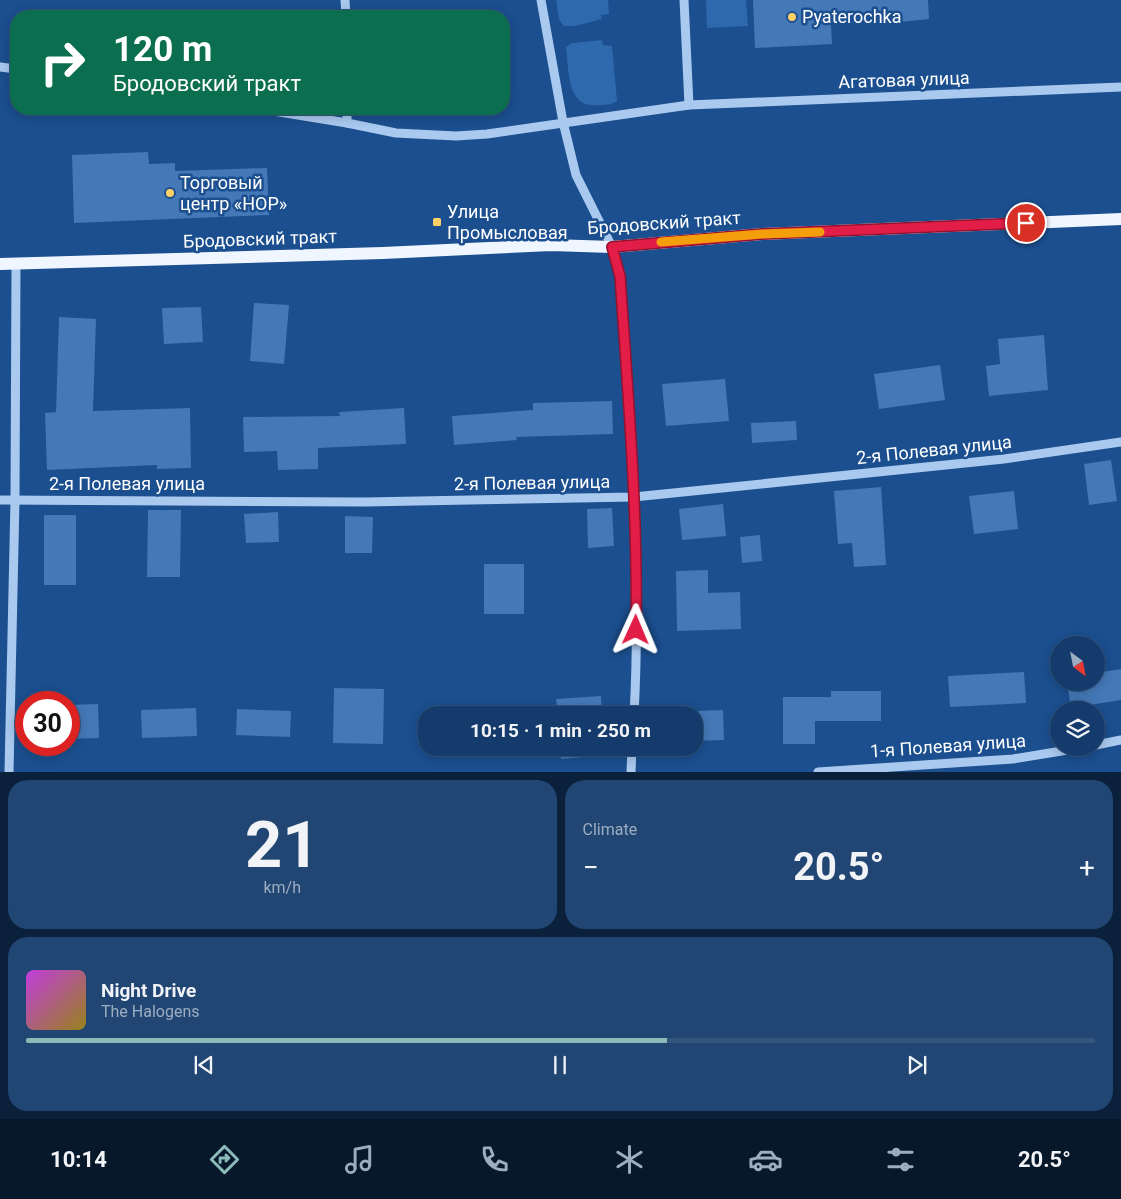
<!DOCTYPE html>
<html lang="en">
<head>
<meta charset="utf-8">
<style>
	:root { --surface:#143b6b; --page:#214673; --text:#f1f3f6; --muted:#9dadc1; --line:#33557e; --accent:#8bbbb9 }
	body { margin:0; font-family:Roboto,sans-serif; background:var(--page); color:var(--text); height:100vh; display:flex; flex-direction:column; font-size:19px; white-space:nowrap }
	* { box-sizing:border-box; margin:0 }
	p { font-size:16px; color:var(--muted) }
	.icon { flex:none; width:28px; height:28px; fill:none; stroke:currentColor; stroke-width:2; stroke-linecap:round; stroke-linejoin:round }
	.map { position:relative; height:772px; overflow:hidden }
	.drawer { display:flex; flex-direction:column; gap:8px; padding:8px; background:#0b203b; flex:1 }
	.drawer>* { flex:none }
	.hud { position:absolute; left:10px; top:10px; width:500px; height:105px; border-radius:20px; box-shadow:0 2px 12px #0003,0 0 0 1px var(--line); background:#0b6e4f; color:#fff; overflow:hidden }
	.needle { width:32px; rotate:148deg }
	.controls { position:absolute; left:1050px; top:636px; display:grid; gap:10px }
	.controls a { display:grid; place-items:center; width:55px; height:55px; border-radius:50%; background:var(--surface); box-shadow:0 2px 12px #0003,0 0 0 1px var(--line); font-size:25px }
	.speed { position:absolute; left:15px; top:691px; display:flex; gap:10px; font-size:25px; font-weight:700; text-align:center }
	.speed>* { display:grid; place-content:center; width:65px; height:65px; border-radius:50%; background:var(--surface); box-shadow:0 2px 12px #0003,0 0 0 1px var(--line); line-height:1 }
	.speed .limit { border:8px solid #d22; background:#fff; color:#111 }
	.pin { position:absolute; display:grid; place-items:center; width:42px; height:42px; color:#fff; margin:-21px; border:2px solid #fff; border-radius:50%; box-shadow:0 1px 5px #0007 }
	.me { position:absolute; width:55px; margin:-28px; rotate:1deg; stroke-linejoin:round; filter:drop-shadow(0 0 4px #0008) }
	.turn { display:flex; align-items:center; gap:18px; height:105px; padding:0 20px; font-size:22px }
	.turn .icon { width:65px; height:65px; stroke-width:2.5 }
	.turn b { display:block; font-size:35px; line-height:42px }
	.big { font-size:38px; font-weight:700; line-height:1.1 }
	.drawer .widget { flex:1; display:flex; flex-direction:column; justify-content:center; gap:8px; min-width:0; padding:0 18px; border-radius:20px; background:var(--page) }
	.drawer .dial { align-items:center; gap:0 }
	.dial b { font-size:65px; line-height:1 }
	.song { display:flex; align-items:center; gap:15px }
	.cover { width:60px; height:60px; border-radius:8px; background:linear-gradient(135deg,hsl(290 70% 55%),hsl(50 70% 35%)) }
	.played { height:5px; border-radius:2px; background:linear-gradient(90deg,var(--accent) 60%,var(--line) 60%) }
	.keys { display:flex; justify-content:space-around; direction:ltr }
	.heat { display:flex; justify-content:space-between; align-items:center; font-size:28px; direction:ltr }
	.drawer .tiles { flex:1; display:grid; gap:8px; grid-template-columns:1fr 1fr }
	.widget:last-child { grid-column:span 2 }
	.trip { position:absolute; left:418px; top:706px; width:285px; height:50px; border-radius:20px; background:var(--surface); box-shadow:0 2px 12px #0003,0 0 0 1px var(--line); font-weight:700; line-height:50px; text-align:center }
	.tab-bar { display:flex; height:80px; justify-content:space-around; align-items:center; background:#08182b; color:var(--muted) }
	.tab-bar .icon { width:35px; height:35px }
	.tab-bar .active { color:var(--accent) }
	.tab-bar b { font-size:22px; color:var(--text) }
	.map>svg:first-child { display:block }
	.green { fill:#2e69ad }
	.building { fill:#4478b7 }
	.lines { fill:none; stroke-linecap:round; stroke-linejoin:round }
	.minor { stroke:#a9c9ee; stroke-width:9 }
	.major { stroke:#f0f6ff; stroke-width:12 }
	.route-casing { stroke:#92132f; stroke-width:12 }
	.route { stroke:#e11d48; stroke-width:9 }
	.slow { stroke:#f59e0b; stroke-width:9 }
	.poi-dot { fill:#ffd166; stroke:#1b4f8f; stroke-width:2 }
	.labels { text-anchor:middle; stroke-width:5; stroke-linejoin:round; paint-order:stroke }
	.poi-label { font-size:18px; fill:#fff; stroke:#1b4f8f; text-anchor:start }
	.street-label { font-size:18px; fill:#fff; stroke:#1b4f8f }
</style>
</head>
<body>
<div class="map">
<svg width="1121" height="772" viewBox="0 0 1121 772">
	<rect width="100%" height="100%" fill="#1b4f8f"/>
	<g class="green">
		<path d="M 556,0 L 608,0 L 609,14 L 601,15 L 602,19 L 575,26 L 564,26 C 557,20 558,9 556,0 Z"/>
		<polygon points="706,0 746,0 748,26 707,28"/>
		<path d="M 602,40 L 603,45 L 612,46 L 617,101 C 612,105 604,105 598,105 C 566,109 569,69 566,47 L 572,43 Z"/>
	</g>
	<g class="building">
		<polygon points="753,0 928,0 929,19 900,22 900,19 831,25 832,44 755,48"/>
		<polygon points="148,152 149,164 175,163 175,171 267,168 269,215 74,223 72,155"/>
		<polygon points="254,303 289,305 284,364 250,361"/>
		<polygon points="201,307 203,342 164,344 162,308"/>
		<polygon points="59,317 96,319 93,411 190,408 191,468 157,469 157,465 47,470 45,413 56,412"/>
		<polygon points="1044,335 1048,390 989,396 986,366 1000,364 998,339"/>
		<polygon points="940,365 945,400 879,409 874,374"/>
		<polygon points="725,379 729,421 666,426 662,384"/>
		<polygon points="612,401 613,434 516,437 517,440 454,445 452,416 533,410 533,403"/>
		<polygon points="404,408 406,444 318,448 318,469 278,470 277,451 244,452 243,417 340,416 339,412"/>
		<polygon points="796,421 797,440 752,443 751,423"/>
		<polygon points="1111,460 1117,501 1089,505 1084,464"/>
		<polygon points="881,487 886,565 854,567 852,543 838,544 834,491"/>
		<polygon points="1014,491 1018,529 974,534 969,496"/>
		<polygon points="723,504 726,536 682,540 679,509"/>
		<polygon points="612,508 614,546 588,548 587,509"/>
		<polygon points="148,510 181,510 180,577 147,577"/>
		<polygon points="278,512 279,542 246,543 244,514"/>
		<rect x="44" y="515" width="32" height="70"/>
		<polygon points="345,516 373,517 372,553 345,553"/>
		<polygon points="760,535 762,561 742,563 740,537"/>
		<rect x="484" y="564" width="40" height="50"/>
		<polygon points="708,570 708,593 740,592 741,629 677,631 676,571"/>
		<polygon points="1121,669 1121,700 1071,708 1067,682 1096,682 1096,673"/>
		<polygon points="1024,672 1026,703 950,707 948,676"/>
		<polygon points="334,688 384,689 383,744 333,743"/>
		<polygon points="831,691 881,691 881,721 815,721 815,744 783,744 783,697 831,697"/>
		<polygon points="601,696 602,715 558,715 556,699"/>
		<polygon points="98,704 99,738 69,739 69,705"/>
		<polygon points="196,708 197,736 142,738 141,710"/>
		<polygon points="237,709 291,711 290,737 236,735"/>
		<polygon points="723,710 724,740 694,741 694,711"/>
		<polygon points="560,748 604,748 605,755 561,759"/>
	</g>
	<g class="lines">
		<g class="minor">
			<polyline points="345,0 346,16"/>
			<path d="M 541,0 L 563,122 L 576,175 L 612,247 L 621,276 C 629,422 642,568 634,715"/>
			<polyline points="684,0 689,105"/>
			<polyline points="0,67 16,69"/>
			<polyline points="261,109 347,123"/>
			<polyline points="347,109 347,123 396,133 456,136 487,134 689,105 1121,87"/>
			<polyline points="0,500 365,502 634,497 1004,459 1121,442"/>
			<polyline points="1096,745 1121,740"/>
			<polyline points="9,772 15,500 16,263"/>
			<polyline points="631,772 632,748"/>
			<polyline points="818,772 1013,759 1080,748"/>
		</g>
		<polyline class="major" points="0,264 383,253 551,245 612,247 762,234 1121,219"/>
	</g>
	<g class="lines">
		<defs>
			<path id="route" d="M 636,630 C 638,512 628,394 620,276 L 612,247 L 762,234 L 1026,223"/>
		</defs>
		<use href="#route" class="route-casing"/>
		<use href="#route" class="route"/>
		<polyline class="slow" points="661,242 762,234 820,232"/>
	</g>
	<g class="poi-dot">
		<circle cx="792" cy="17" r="5"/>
		<circle cx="170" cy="193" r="5"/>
		<rect x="432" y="217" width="10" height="10" rx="2.5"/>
	</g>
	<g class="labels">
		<g class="poi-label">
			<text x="802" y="23">Pyaterochka</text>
			<text x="180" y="189">Торговый<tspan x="180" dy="21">центр «НОР»</tspan></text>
			<text x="447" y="218">Улица<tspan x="447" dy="21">Промысловая</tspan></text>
		</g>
		<g class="street-label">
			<text transform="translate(904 80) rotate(-2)" y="6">Агатовая улица</text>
			<text transform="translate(664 223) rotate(-4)" y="6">Бродовский тракт</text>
			<text transform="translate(260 239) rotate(-2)" y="6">Бродовский тракт</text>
			<text transform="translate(934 450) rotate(-6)" y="6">2-я Полевая улица</text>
			<text transform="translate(532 483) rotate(-1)" y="6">2-я Полевая улица</text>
			<text x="127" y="490">2-я Полевая улица</text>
			<text transform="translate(948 746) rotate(-4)" y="6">1-я Полевая улица</text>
		</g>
	</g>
</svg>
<div class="controls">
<a><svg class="needle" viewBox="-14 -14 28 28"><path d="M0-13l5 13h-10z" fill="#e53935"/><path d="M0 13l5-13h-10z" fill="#9dadc1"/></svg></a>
<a><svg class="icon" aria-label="layers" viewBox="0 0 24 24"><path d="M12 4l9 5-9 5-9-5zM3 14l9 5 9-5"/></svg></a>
</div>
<div class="speed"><div class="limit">30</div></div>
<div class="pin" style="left:1026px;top:223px;background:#d93025"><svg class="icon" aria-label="arrive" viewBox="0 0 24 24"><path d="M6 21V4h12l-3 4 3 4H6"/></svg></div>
<svg class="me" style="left:636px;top:630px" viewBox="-20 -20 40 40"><path d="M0-17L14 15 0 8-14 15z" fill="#e11d48" stroke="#fff" stroke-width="4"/></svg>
<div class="trip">10:15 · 1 min · 250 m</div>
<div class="hud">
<div class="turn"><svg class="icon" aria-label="right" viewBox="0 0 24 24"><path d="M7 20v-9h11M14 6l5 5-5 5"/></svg><div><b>120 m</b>Бродовский тракт</div></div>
</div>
</div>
<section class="drawer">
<div class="tiles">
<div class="widget dial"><b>21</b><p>km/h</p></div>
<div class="widget"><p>Climate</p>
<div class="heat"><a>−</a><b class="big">20.5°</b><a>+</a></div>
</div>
<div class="widget">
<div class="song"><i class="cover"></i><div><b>Night Drive</b><p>The Halogens</p></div></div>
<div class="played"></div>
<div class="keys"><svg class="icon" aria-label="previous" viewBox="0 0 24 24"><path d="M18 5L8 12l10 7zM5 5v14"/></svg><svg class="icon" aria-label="pause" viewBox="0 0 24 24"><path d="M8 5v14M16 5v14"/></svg><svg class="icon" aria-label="next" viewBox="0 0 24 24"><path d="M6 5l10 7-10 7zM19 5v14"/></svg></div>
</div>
</div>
</section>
<nav class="tab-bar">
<b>10:14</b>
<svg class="icon active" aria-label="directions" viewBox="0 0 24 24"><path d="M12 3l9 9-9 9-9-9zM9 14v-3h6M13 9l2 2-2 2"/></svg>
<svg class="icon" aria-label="music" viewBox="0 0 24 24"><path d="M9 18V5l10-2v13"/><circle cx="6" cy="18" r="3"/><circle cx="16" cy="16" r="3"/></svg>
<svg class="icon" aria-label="phone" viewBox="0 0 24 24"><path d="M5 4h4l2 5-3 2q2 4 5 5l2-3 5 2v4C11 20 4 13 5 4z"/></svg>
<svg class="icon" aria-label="climate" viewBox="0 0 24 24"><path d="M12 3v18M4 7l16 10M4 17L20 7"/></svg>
<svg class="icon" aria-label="car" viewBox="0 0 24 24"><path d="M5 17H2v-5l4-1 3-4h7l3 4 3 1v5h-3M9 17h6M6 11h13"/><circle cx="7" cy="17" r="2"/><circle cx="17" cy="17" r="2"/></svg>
<svg class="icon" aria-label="filters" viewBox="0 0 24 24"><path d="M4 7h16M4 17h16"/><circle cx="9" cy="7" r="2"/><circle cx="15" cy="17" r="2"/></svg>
<b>20.5°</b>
</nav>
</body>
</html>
